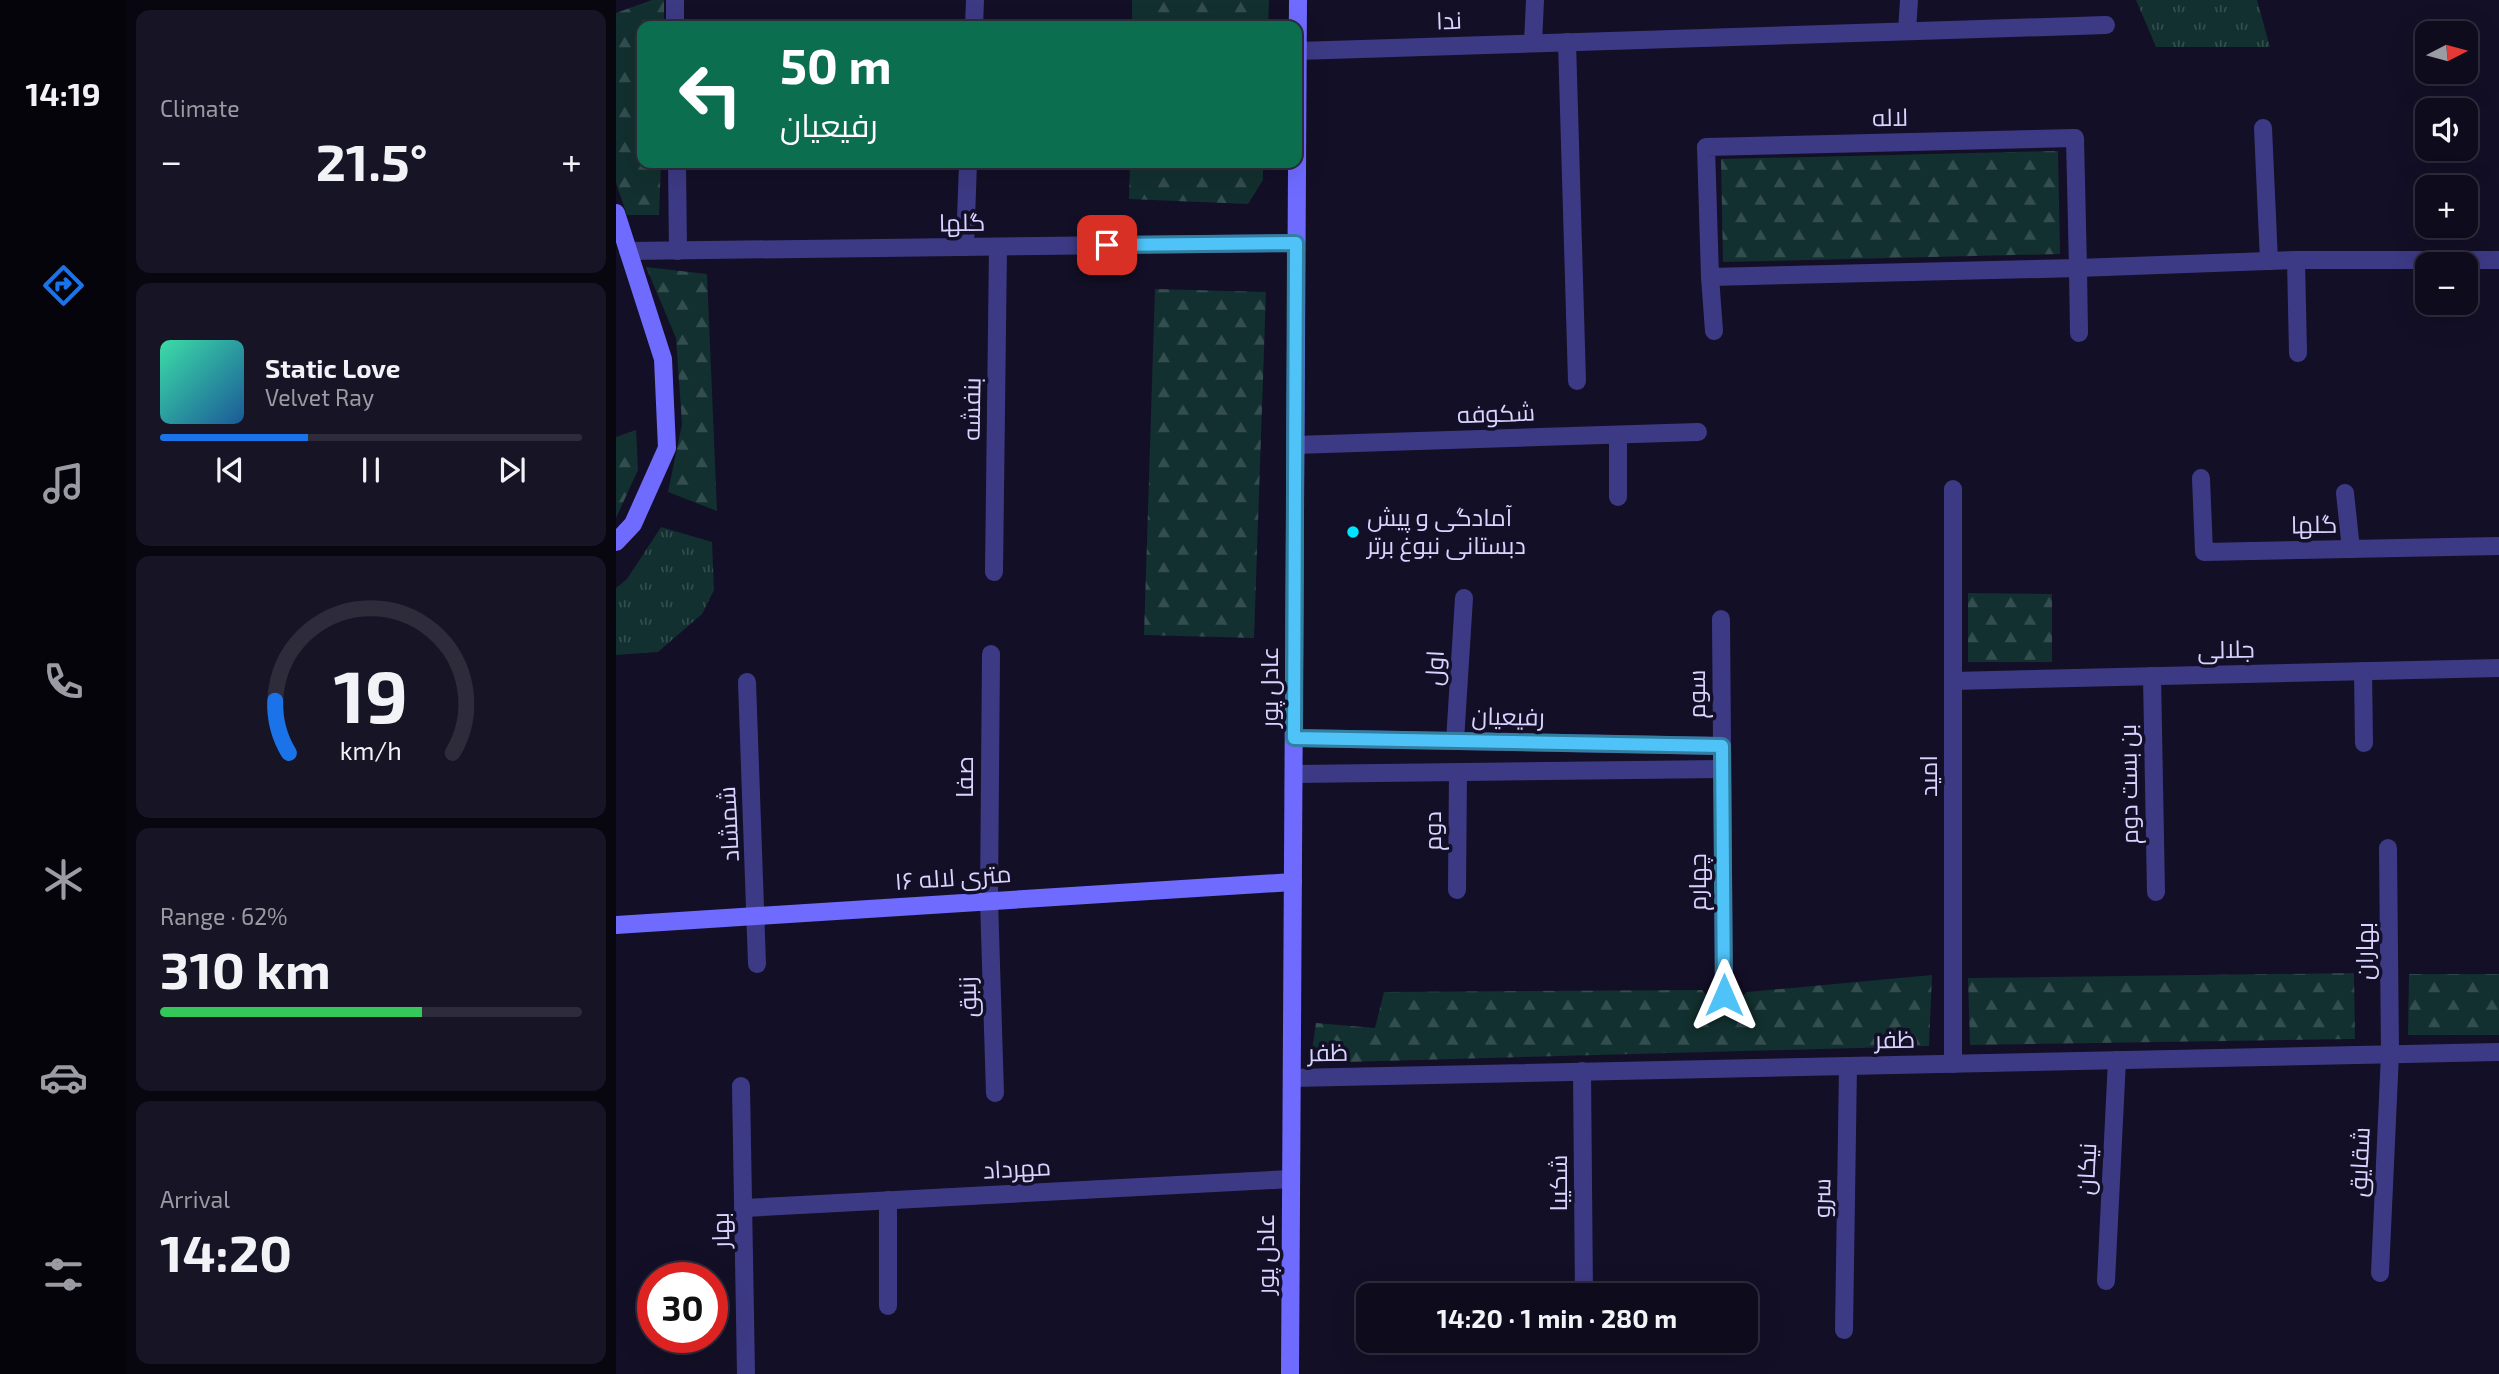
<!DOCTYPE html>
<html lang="en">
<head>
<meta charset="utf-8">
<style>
	:root { --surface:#0e0b1c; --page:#171425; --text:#f1f3f6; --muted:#9b9ba3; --line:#2e2b3b; --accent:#1a73e8 }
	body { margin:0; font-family:"Exo 2",Cairo,sans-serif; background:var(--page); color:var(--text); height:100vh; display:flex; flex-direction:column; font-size:26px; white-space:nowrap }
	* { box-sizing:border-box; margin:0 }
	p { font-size:23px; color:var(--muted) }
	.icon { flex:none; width:38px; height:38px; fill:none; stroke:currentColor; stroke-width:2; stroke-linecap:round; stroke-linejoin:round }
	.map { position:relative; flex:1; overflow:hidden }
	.details { display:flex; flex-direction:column; gap:10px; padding:10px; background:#08060f; width:490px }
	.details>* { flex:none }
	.top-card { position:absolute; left:21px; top:21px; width:665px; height:147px; border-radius:14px; box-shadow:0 7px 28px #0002,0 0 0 2px var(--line); background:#0b6e4f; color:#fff; overflow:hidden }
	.needle { width:46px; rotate:84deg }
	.controls { position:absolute; left:1799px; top:21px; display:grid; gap:14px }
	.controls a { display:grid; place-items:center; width:63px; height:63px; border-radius:14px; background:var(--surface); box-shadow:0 7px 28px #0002,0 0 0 2px var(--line); font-size:35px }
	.speed { position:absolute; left:21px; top:1262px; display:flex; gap:14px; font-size:35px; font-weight:700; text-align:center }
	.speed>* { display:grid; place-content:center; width:91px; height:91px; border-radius:50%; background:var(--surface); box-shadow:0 7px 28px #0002,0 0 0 2px var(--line); line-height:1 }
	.speed .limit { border:10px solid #d22; background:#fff; color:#111 }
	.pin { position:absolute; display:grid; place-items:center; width:60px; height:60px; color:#fff; margin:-30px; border-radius:14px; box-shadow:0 4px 10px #0006 }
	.me { position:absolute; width:77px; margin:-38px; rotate:0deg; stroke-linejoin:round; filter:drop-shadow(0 0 5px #0008) }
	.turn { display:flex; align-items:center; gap:24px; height:147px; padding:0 28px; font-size:32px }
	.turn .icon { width:91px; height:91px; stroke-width:2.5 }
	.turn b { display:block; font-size:49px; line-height:60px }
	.big { font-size:52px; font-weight:700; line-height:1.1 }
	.details .card { flex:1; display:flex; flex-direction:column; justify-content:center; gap:10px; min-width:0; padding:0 24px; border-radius:14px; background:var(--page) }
	.details .dial { align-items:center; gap:0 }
	.dial svg { height:182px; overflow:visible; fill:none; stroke:var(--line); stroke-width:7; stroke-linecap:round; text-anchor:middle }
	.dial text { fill:var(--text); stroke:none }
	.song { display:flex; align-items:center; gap:21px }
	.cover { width:84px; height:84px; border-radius:10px; background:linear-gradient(135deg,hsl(160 70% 55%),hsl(210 70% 35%)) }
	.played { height:7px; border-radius:4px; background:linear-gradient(90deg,var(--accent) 35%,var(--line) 35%) }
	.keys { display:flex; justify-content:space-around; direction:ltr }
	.heat { display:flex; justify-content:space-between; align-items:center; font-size:38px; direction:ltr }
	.charge { height:10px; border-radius:5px; background:linear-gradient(90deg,#34c759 62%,var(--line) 0) }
	.trip { position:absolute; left:740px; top:1283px; width:402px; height:70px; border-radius:14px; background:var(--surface); box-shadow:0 7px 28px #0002,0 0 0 2px var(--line); font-weight:700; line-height:70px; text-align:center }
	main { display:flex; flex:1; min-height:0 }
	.tab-bar { display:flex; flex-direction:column; width:126px; justify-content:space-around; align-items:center; background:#06040b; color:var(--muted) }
	.tab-bar .icon { width:49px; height:49px }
	.tab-bar .selected { color:var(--accent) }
	.tab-bar b { font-size:32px; color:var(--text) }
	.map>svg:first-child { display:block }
	.grass { fill:url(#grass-tufts) }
	.forest { fill:url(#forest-firs) }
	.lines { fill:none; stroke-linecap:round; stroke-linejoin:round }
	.lane { stroke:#3d3a85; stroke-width:18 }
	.street { stroke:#3d3a85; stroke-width:18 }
	.secondary { stroke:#6f6bff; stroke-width:18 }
	.route-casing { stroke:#337fa1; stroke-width:18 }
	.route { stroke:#4fc3f7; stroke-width:12 }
	.poi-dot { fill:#00e5ff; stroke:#130f26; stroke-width:2.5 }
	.labels { text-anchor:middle; stroke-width:7; stroke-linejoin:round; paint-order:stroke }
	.street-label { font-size:24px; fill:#d9d4ff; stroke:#130f26 }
	.poi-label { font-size:24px; fill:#d9d4ff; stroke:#130f26; text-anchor:start }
</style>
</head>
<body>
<main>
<nav class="tab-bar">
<b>14:19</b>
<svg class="icon selected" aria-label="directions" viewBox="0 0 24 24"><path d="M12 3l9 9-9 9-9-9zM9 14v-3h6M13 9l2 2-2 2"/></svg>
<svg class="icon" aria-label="music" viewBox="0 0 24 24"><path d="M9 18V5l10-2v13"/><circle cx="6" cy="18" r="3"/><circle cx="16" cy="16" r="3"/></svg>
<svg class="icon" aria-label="phone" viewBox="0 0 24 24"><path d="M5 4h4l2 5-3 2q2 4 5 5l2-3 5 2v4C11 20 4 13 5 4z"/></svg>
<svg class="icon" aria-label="climate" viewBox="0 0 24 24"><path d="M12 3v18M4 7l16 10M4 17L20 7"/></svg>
<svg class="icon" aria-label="car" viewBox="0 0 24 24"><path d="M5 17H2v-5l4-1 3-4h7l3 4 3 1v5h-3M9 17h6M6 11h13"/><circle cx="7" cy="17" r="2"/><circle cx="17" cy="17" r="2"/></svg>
<svg class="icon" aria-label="filters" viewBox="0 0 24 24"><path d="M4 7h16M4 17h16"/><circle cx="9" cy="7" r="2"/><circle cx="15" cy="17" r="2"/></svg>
</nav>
<section class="details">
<div class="card"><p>Climate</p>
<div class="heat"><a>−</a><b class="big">21.5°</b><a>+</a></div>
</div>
<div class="card">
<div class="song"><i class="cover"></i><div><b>Static Love</b><p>Velvet Ray</p></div></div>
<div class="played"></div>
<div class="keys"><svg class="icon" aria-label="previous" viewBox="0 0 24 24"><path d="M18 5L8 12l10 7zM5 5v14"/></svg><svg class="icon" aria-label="pause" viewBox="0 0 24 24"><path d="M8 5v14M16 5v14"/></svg><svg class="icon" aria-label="next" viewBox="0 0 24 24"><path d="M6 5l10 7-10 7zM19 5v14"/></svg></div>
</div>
<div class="card dial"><svg viewBox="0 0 100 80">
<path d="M14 69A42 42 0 1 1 86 69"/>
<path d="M14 69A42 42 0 0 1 8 46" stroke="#1a73e8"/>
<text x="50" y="56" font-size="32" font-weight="700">19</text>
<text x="50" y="72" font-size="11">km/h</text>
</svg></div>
<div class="card"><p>Range · 62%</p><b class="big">310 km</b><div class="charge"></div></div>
<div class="card"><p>Arrival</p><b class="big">14:20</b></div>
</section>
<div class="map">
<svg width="1883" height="1374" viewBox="0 0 1883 1374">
	<defs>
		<pattern id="grass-tufts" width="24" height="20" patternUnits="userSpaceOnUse" patternTransform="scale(1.75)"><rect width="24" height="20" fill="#12302f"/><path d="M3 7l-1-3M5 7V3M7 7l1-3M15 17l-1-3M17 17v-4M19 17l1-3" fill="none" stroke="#344d4e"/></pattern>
		<pattern id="forest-firs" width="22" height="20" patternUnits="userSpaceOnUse" patternTransform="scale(1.75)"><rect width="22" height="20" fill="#12302f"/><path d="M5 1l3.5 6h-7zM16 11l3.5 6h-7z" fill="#344d4e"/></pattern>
	</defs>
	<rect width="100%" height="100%" fill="#130f26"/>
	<g class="grass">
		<polygon points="1520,0 1641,0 1654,47 1540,47"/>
		<polygon points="45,527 96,542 98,590 86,614 42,652 0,655 0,588 11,579"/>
	</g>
	<g class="forest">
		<polygon points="36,0 48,0 48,26 26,26 26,163 45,163 43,215 11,215 0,183 0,13"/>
		<polygon points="516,0 653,0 652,26 516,26"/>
		<polygon points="1442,151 1444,254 1107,262 1105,159"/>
		<polygon points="514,163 647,163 647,180 632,204 513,199"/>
		<polygon points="30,267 91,274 101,511 52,492 66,424 60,338"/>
		<polygon points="539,289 650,292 638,638 528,635"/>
		<polygon points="20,430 22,470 0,518 0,437"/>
		<polygon points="1352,593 1436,594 1436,662 1352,662"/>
		<polygon points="1738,973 1739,1039 1354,1045 1352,978"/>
		<polygon points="1793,974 1883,974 1883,1035 1792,1035"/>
		<polygon points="1316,975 1313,1046 694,1063 700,1023 759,1028 768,992 1086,990 1095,1001 1117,1005 1131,992"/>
	</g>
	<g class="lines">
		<g class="lane">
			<polyline points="1094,277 1098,331"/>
			<polyline points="1729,493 1735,549"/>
			<polyline points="1747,671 1748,743"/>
			<polyline points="131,682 141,964"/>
		</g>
		<g class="street">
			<polyline points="59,0 59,26"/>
			<polyline points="358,26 359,0"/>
			<polyline points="1291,31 1293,0"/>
			<polyline points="951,42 961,381"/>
			<polyline points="917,43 919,0"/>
			<polyline points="682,51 1490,25"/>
			<polyline points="1647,128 1653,261"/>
			<polygon points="1459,138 1462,268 1094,277 1090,147"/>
			<polyline points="61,163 62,251"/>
			<polyline points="349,247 352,163"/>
			<polyline points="12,251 680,243"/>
			<polyline points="1680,260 1682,353"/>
			<polyline points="1463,333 1462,268 1680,260 1883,260"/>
			<polyline points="679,445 1082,432"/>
			<polyline points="1585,478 1588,552 1883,546"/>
			<polyline points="1002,497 1002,435"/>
			<polyline points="378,572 382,247"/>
			<polyline points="1105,619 1108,995"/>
			<polyline points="375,654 373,900 379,1093"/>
			<polyline points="1536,676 1540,892"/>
			<polyline points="1337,681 1883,668"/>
			<polyline points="678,738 1106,746"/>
			<polyline points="839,741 848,598"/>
			<polyline points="678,774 1106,769"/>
			<polyline points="841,890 842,772"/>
			<polyline points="1337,1064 1337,489"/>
			<polyline points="966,1071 968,1295"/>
			<polyline points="676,1078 1883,1052"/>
			<polyline points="125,1086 130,1374"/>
			<polyline points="129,1208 675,1179"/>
			<polyline points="1764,1273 1774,1054 1772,848"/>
			<polyline points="1490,1281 1501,1060"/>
			<polyline points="272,1306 272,1200"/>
			<polyline points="1228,1330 1232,1066"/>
		</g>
		<g class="secondary">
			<polyline points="0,213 47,359 51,448 17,524 0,542"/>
			<polyline points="0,925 677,882"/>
			<polyline points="674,1374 682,0"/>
		</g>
	</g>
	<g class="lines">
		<defs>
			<polyline id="route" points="491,245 680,243 678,738 1106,746 1108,995"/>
		</defs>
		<use href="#route" class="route-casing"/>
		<use href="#route" class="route"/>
	</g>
	<circle class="poi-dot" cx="737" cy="532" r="7"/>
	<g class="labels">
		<g class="street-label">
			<text transform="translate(833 21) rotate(-2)" y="8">ندا</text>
			<text transform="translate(1274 118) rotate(-1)" y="8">لاله</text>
			<text transform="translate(346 223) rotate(-1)" y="8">گلها</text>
			<text transform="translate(356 409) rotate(-89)" y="8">بنفشه</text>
			<text transform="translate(880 414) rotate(-2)" y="8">شکوفه</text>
			<text transform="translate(1698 525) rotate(-1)" y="8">گلها</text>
			<text transform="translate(1610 650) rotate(-1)" y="8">جلالی</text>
			<text transform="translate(819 668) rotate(-87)" y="8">اول</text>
			<text transform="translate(654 687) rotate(-90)" y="8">عادل پور</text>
			<text transform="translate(1081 694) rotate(-90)" y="8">سوم</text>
			<text transform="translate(892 717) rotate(1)" y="8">رفیعیان</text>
			<text transform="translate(1313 776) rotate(-90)" y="8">امید</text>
			<text transform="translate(349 777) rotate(-90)" y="8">صفا</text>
			<text transform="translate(1513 784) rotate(-91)" y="8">بن بست دوم</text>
			<text transform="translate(113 824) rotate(-93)" y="8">شمشاد</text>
			<text transform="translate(817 831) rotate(-90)" y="8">دوم</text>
			<text transform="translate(337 878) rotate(-4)" y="8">۱۶ متری لاله</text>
			<text transform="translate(1082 882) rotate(-90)" y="8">چهارم</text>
			<text transform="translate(1749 951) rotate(-90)" y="8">بهاران</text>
			<text transform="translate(352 997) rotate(-92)" y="8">زنبق</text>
			<text transform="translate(1279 1040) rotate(-1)" y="8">ظفر</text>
			<text transform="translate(712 1053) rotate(-1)" y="8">ظفر</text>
			<text transform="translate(1744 1162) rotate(-87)" y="8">شقایق</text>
			<text transform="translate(401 1169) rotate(-3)" y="8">مهرداد</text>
			<text transform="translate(1471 1169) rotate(-87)" y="8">نیکان</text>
			<text transform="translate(943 1183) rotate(-90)" y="8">شکیبا</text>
			<text transform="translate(1206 1198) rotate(-89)" y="8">سرو</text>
			<text transform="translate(105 1230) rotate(-91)" y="8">بهار</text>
			<text transform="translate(650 1254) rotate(-90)" y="8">عادل پور</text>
		</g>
		<g class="poi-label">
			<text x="751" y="526">آمادگی و پیش<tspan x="751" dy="28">دبستانی نبوغ برتر</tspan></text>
		</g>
	</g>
</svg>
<div class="controls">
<a><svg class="needle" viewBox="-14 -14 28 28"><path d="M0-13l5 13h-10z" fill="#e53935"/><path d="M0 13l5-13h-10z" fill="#9b9ba3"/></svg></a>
<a><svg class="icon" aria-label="sound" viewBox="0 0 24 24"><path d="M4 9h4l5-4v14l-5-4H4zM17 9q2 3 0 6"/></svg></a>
<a>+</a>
<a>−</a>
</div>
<div class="speed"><div class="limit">30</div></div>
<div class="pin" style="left:491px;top:245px;background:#d93025"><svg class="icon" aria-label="arrive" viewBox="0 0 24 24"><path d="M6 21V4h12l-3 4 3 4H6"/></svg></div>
<svg class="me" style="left:1108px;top:995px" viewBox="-20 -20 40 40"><path d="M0-17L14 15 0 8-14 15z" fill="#4fc3f7" stroke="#fff" stroke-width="4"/></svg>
<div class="trip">14:20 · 1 min · 280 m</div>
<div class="top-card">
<div class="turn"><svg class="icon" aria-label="left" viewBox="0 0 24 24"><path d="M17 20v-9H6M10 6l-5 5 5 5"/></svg><div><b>50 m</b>رفیعیان</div></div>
</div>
</div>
</main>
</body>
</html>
